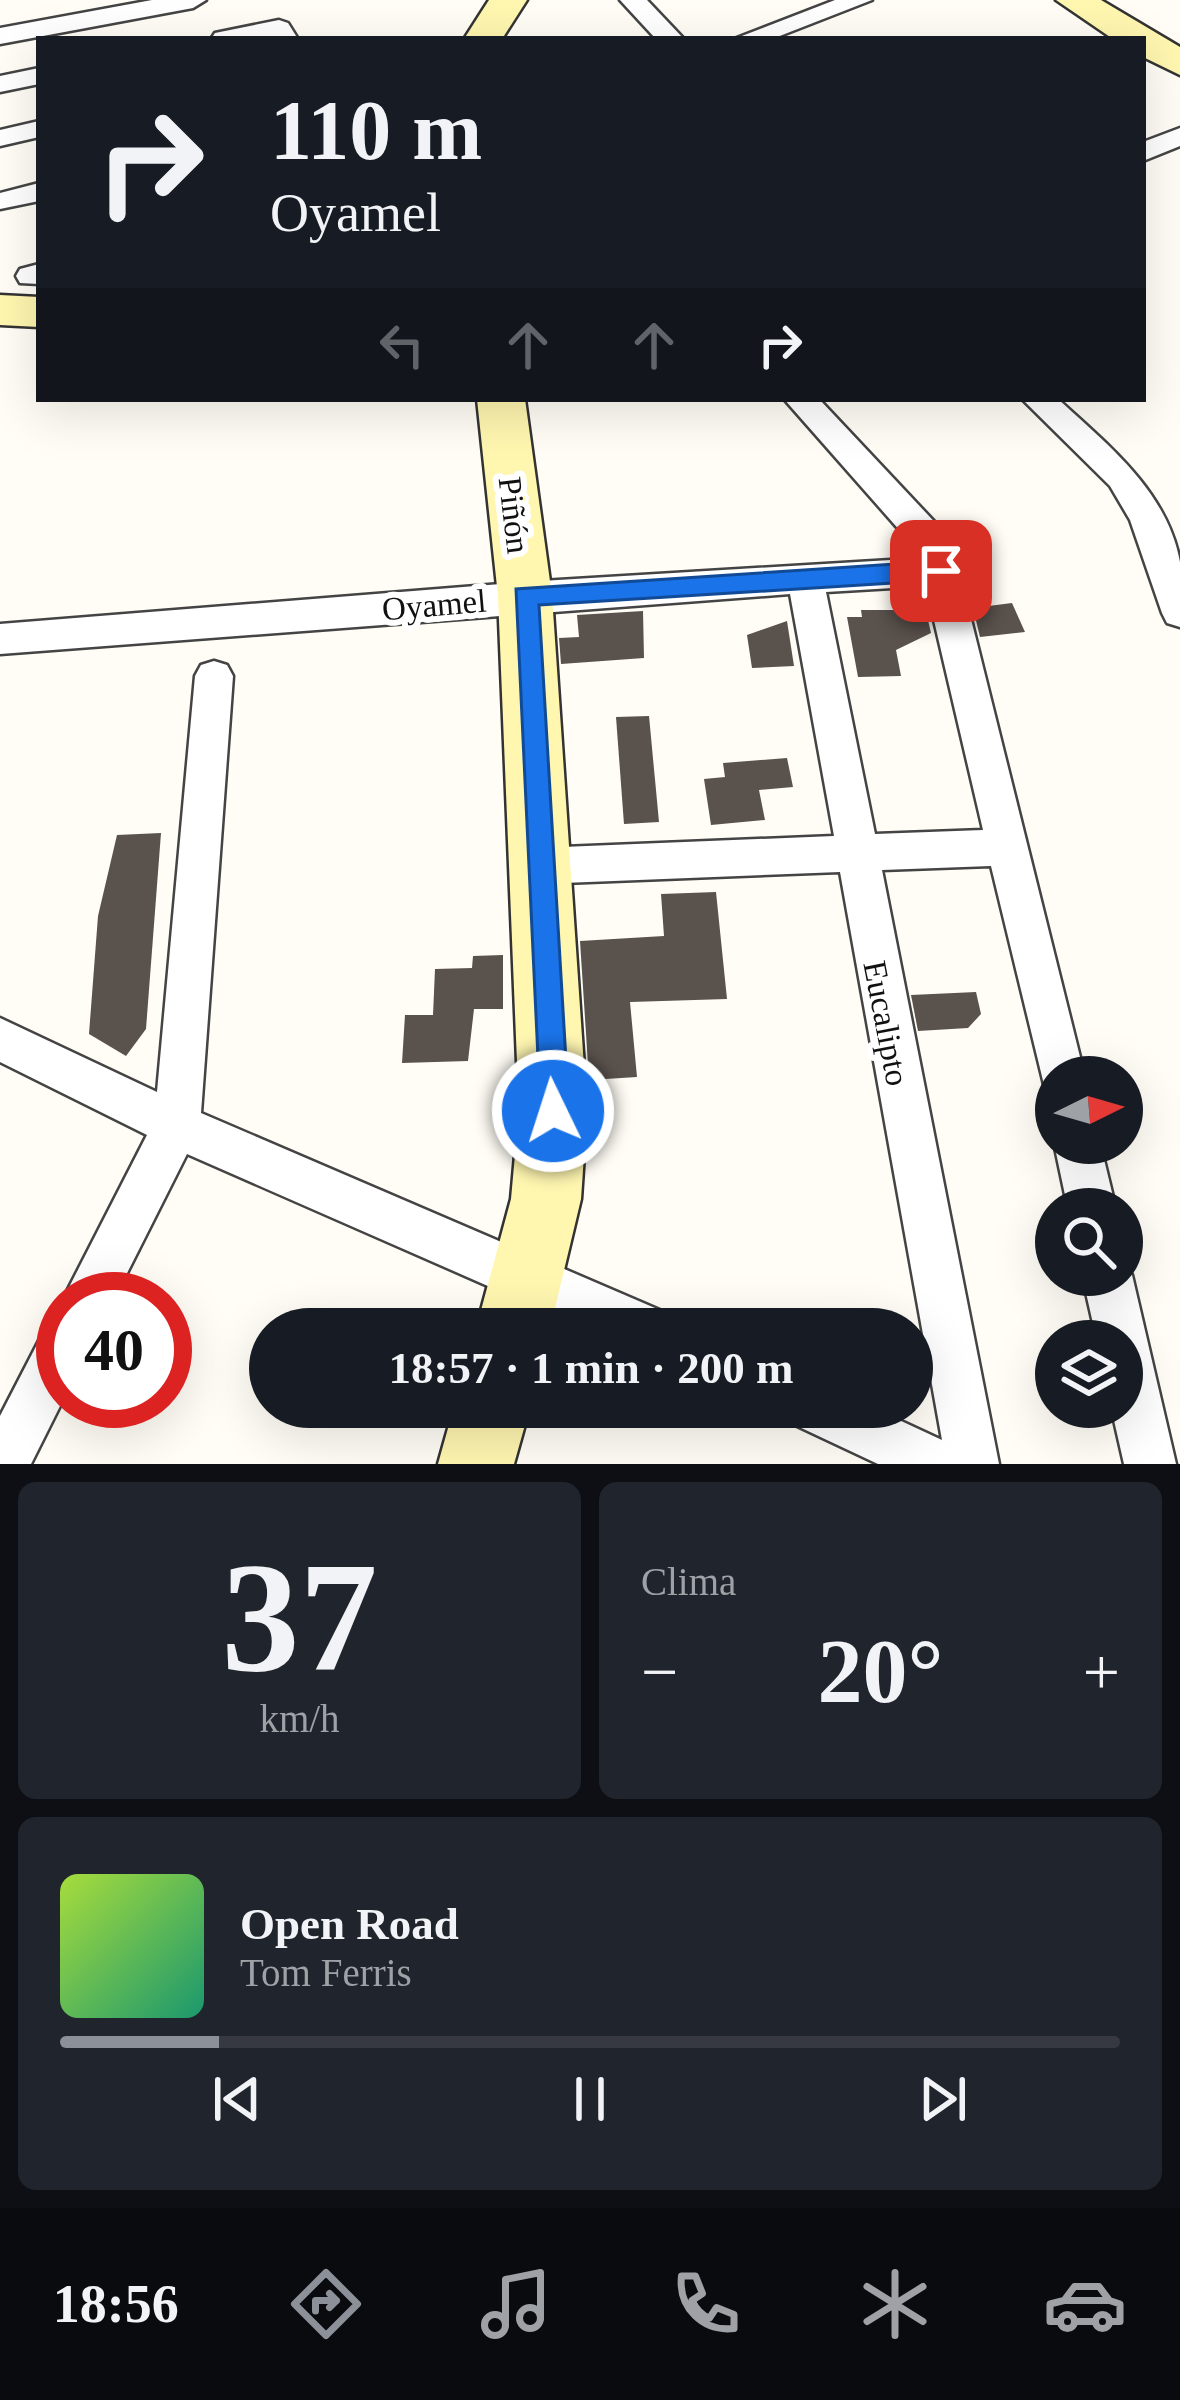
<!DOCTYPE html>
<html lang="es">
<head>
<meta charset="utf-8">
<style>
	:root { --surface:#171b24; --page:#20242c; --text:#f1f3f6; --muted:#9ea1a6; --line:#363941; --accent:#8c9099 }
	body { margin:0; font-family:"Times New Roman",serif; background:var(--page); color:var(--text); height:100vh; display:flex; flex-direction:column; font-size:45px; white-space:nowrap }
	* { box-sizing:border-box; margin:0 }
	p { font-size:39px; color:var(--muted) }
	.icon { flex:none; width:66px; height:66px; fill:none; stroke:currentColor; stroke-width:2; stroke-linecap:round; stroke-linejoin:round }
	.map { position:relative; height:1464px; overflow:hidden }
	.drawer { display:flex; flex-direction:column; gap:18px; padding:18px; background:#0d0f14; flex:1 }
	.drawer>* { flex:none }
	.guide { position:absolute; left:36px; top:36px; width:1110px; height:366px; border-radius:0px; box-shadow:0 12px 48px #0002; background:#171b24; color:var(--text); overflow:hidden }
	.needle { width:78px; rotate:85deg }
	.tools { position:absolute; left:1035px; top:1056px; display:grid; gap:24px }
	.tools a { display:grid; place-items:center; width:108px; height:108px; border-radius:50%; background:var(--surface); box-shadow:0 12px 48px #0002; font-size:60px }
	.speed { position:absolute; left:36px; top:1272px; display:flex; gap:24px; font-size:60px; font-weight:700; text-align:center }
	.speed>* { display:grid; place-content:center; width:156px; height:156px; border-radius:50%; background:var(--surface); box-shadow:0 12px 48px #0002; line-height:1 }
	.speed .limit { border:18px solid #d22; background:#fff; color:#111 }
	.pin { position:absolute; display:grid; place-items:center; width:102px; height:102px; color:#fff; margin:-51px; border-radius:24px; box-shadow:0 6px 18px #0006 }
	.me { position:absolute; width:132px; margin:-66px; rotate:356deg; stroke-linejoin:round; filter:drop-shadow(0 0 9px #0008) }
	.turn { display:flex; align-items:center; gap:42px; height:252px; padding:0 36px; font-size:54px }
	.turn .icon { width:156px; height:156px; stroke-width:2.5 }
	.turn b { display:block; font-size:84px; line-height:102px }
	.lanes { display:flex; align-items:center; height:114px; padding:0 36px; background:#0003; justify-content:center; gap:60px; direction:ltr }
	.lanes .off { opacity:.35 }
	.big { font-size:90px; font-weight:700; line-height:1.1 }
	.drawer .card { flex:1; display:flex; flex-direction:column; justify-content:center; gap:18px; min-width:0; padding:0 42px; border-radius:18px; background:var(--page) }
	.drawer .dial { align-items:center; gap:0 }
	.dial b { font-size:156px; line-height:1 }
	.song { display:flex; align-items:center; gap:36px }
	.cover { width:144px; height:144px; border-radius:18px; background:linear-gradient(135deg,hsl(80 70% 55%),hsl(160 70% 35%)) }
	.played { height:12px; border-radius:6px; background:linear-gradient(90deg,var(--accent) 15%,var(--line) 15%) }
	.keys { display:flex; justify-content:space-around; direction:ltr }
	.heat { display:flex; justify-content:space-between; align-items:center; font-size:66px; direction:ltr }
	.drawer .tiles { flex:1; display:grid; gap:18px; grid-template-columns:1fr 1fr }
	.card:last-child { grid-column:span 2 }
	.trip { position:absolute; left:249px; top:1308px; width:684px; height:120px; border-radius:60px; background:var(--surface); box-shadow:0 12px 48px #0002; font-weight:700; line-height:120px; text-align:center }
	.tab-bar { display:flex; height:192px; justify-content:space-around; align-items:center; background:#090b0e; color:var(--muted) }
	.tab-bar .icon { width:84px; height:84px }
	.tab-bar .selected { color:var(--accent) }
	.tab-bar b { font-size:54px; color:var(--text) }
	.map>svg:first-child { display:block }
	.building { fill:#5a524d }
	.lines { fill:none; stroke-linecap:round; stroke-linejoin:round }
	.street-casing { stroke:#444; stroke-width:5 }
	.secondary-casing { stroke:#333; stroke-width:5 }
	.street { fill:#fff; fill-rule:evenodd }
	.secondary { fill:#fff6b0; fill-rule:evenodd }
	.route { fill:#1a73e8; stroke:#114b97; stroke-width:3 }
	.labels { text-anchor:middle; stroke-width:12; stroke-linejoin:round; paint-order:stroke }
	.street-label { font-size:33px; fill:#111; stroke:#fff }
</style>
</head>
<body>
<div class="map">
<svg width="1180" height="1464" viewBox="0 0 1180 1464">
	<rect width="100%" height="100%" fill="#fffdf5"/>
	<g class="building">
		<polygon points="922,594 931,633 896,650 901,676 858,677 847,617 862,617 861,610 894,610 891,595"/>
		<polygon points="1012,603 1025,632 980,637 973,608"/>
		<polygon points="643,611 644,658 561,664 559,638 579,637 577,615"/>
		<polygon points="787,621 794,666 752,668 747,635"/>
		<polygon points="649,716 659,822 624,824 616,717"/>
		<polygon points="787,758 793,787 759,790 765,820 711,825 704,779 725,777 723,763"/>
		<polygon points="161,833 146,1029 126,1056 89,1034 98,916 117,835"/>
		<polygon points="716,892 727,999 630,1002 637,1077 589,1080 580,941 664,936 661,894"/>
		<polygon points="503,955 503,1009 474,1009 468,1061 402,1063 405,1015 433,1015 435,969 472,968 473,956"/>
		<polygon points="976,992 981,1014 968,1028 918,1031 911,995"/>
	</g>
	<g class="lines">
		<defs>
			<g id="street">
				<polygon points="152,0 206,0 193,8 0,44 0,28"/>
				<polygon points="620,0 647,0 684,39 656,39"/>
				<polygon points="835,0 872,0 772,39 734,39"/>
				<polygon points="279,20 288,23 298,39 211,39 215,33"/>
				<polygon points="39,68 39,84 0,92 0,76"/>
				<polygon points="39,121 39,137 0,146 0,130"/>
				<polygon points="1180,128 1180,146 1143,161 1143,142"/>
				<polygon points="39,183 39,201 0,209 0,193"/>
				<polygon points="39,264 39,284 20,283 16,276 20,269"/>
				<path d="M 784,399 L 819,399 L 960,549 L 959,571 L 1085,1077 L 1056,1077 L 1056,1097 L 1046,1093 L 991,866 L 882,870 L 999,1464 L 878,1464 L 795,1425 L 787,1407 L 871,1407 L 942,1440 L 840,872 L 538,884 L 523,879 L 517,866 L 523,853 L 538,848 L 834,836 L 790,594 L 0,654 L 0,624 L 525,582 L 924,558 ZM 926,586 L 983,830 L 875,834 L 826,592 Z"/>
				<path d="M 1022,399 L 1058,399 C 1108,445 1167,491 1180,562 C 1180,582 1180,607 1180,627 L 1167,623 L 1162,613 L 1130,520 L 1110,486 Z"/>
				<polygon points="214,661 227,665 233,676 201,1113 662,1311 669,1329 586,1329 187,1154 114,1299 63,1299 147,1135 0,1062 0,1018 157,1092 195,676 201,665"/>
				<polygon points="1056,1137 1056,1143 1100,1143 1116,1209 1068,1209 1054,1143"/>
				<polygon points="1122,1257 1132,1275 1176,1464 1124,1464 1111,1407 1122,1407 1122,1341 1097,1341 1082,1275 1122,1275"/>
				<polygon points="63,1322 63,1400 31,1464 0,1464 0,1416 45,1329"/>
			</g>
			<g id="secondary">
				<polygon points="489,0 527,0 502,39 464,39"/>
				<polygon points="1056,0 1101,0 1180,47 1180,75 1143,57 1143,39 1113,39"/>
				<polygon points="0,295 39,297 39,327 0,325"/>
				<polygon points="477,399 525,399 552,596 587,1111 581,1199 550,1329 476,1329 511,1199 519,1111 498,596"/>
				<polygon points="454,1407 530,1407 514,1464 438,1464"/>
			</g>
		</defs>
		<use href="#street" class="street-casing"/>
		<use href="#secondary" class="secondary-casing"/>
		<use href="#street" class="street"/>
		<use href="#secondary" class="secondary"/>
	</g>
	<polygon class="route" points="941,561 954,571 941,580 539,605 569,1111 564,1122 553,1127 541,1122 516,589"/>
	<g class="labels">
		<g class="street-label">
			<text transform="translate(515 515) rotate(83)" y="12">Piñón</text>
			<text transform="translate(434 604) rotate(-5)" y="12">Oyamel</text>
			<text transform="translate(887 1023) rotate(79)" y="12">Eucalipto</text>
		</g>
	</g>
</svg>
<div class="tools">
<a><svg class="needle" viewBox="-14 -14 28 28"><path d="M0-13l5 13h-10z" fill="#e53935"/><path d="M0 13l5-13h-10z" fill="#9ea1a6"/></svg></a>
<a><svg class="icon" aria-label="search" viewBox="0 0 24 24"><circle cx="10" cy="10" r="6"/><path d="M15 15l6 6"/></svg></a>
<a><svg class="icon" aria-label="layers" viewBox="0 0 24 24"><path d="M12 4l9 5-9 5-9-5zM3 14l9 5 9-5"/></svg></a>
</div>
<div class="speed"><div class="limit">40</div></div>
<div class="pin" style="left:941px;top:571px;background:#d93025"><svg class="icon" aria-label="arrive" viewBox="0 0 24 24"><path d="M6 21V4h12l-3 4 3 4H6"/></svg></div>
<svg class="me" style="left:553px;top:1111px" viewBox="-20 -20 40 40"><circle r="17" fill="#1a73e8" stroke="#fff" stroke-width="3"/><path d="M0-11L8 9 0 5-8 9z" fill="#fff"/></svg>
<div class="trip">18:57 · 1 min · 200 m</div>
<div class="guide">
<div class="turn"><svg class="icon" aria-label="right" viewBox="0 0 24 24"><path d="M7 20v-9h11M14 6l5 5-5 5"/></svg><div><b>110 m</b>Oyamel</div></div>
<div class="lanes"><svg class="icon off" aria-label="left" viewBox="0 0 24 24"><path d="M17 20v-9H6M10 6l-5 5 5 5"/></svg><svg class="icon off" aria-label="ahead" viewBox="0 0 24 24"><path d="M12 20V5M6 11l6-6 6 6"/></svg><svg class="icon off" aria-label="ahead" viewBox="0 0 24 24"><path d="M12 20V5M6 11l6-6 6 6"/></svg><svg class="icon" aria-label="right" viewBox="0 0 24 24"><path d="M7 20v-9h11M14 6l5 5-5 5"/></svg></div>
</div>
</div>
<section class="drawer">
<div class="tiles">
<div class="card dial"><b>37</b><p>km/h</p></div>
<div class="card"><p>Clima</p>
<div class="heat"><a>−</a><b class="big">20°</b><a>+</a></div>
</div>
<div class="card">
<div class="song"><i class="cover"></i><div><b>Open Road</b><p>Tom Ferris</p></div></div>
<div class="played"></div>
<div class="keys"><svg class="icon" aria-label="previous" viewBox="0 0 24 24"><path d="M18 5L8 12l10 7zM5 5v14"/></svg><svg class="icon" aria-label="pause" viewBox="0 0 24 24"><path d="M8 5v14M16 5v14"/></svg><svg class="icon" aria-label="next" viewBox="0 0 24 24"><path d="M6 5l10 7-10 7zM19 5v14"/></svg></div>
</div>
</div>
</section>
<nav class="tab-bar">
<b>18:56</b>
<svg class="icon selected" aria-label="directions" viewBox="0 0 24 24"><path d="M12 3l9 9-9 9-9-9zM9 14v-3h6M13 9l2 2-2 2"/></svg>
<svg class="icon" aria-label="music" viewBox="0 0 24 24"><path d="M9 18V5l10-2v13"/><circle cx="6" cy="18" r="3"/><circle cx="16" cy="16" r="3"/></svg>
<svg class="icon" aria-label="phone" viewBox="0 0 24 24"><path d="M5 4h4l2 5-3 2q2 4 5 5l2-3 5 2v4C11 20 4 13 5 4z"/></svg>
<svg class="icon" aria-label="climate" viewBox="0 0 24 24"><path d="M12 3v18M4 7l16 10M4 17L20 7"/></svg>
<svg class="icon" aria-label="car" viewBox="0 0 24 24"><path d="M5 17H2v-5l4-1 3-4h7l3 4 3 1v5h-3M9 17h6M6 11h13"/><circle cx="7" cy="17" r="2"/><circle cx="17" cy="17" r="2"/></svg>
</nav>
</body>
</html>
